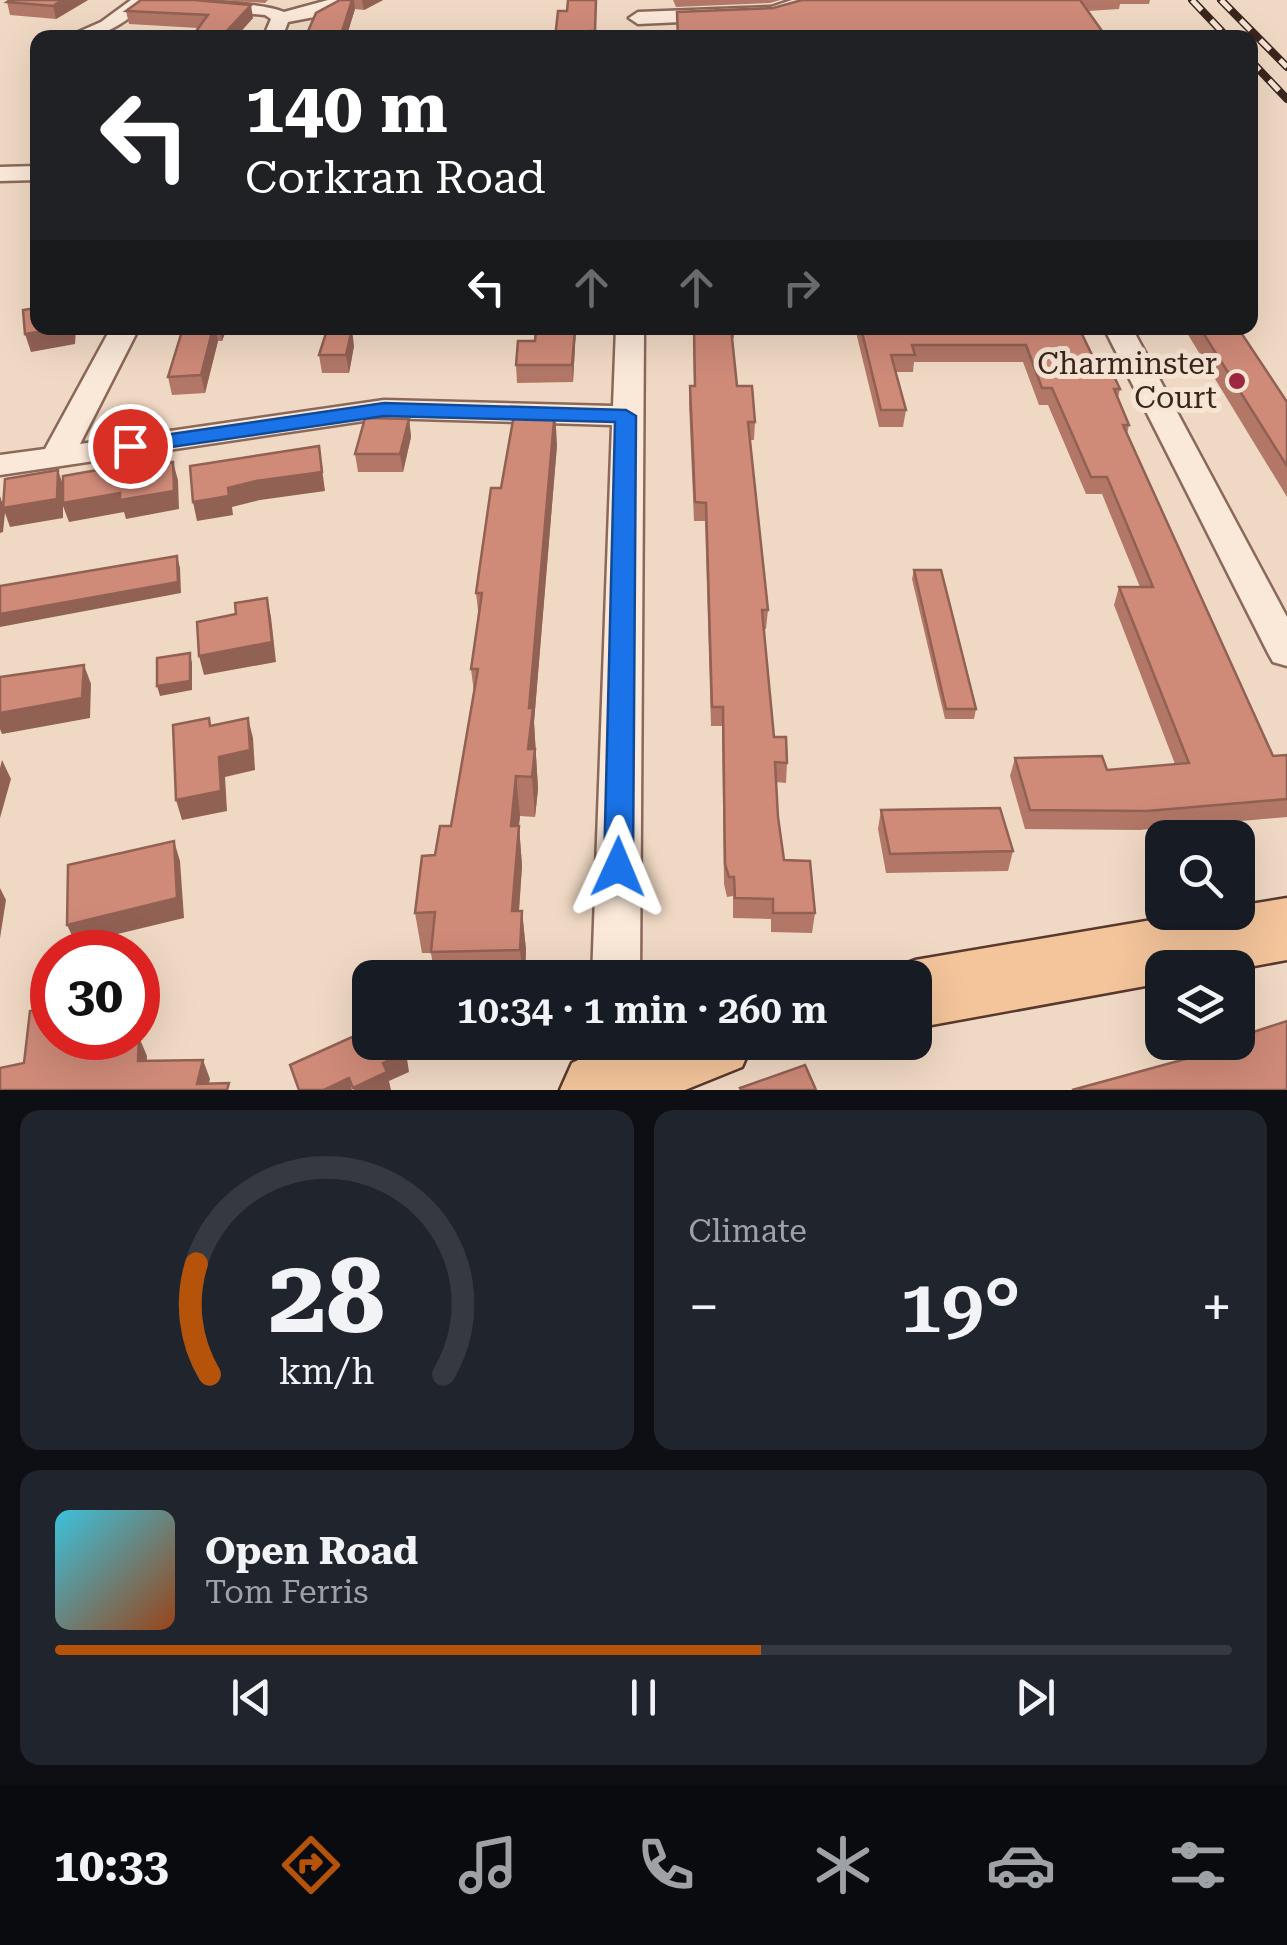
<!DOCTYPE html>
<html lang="en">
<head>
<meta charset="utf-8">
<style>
	:root { --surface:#171b24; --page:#20242c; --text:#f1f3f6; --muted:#9ea1a6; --line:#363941; --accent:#b45309 }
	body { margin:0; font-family:"Roboto Serif",serif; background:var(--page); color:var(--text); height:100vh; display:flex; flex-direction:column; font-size:38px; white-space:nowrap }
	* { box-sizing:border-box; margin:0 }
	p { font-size:32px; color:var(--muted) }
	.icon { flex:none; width:55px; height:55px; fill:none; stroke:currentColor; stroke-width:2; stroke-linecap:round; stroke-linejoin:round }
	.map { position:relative; height:1090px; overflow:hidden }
	.side { display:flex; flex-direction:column; gap:20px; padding:20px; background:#0d0f14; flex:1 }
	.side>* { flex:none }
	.guide { position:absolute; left:30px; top:30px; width:1228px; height:305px; border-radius:20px; box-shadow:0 10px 40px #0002; background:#202124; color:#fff; overflow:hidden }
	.fabs { position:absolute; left:1145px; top:820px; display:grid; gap:20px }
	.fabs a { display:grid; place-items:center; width:110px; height:110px; border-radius:20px; background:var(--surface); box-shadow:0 10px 40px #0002; font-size:50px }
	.speed { position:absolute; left:30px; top:930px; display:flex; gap:20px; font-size:50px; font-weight:700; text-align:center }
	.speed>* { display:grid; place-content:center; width:130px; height:130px; border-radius:50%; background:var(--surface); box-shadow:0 10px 40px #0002; line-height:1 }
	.speed .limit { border:15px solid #d22; background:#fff; color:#111 }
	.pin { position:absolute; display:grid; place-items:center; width:85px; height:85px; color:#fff; margin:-42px; border:5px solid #fff; border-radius:50%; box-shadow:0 2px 10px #0007 }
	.me { position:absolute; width:110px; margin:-55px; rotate:1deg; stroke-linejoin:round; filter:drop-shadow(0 0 8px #0008) }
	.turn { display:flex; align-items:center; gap:35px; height:210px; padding:0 50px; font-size:45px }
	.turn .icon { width:130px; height:130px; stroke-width:2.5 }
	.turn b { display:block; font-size:70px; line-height:85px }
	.lanes { display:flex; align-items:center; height:95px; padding:0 50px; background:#0003; justify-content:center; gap:50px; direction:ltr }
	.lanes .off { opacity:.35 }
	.big { font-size:75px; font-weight:600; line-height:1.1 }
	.side .widget { flex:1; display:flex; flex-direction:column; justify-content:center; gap:15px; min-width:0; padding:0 35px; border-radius:20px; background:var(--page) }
	.side .dial { align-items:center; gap:0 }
	.dial svg { height:260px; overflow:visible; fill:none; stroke:var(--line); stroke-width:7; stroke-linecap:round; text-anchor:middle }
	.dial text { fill:var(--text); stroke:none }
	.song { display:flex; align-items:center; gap:30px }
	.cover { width:120px; height:120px; border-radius:15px; background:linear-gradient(135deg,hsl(190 70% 55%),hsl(20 70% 35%)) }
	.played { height:10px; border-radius:5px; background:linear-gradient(90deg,var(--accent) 60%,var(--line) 60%) }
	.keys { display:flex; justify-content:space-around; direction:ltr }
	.heat { display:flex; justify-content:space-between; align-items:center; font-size:55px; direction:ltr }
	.side .tiles { flex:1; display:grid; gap:20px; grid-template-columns:1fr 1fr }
	.widget:last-child { grid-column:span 2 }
	.trip { position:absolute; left:352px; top:960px; width:580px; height:100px; border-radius:20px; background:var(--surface); box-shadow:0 10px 40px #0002; font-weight:600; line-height:100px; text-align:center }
	.tab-bar { display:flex; height:160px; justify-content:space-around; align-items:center; background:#090b0e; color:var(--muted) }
	.tab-bar .icon { width:70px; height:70px }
	.tab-bar .active { color:var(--accent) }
	.tab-bar b { font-size:45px; color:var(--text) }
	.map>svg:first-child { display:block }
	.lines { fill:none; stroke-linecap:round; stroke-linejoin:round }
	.street-casing { stroke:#8b695a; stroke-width:5 }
	.primary-casing { stroke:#59392e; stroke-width:5 }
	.street { fill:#fae8d8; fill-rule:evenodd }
	.primary { fill:#f4c59b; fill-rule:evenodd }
	.rail-casing { stroke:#3b261e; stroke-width:8 }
	.rail { stroke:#f7e5d4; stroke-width:5; stroke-dasharray:14; stroke-linecap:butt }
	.wall { fill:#b27767 }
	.shaded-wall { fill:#916154 }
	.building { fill:#cf8a78; stroke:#916154; stroke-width:2.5 }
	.route { fill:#1a73e8; stroke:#114b97; stroke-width:2.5 }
	.poi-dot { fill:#9d2741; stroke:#f7e5d4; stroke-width:4 }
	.labels { text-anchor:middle; stroke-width:10; stroke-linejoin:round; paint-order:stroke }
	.poi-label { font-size:30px; fill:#3b261e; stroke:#f7e5d4; text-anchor:end }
</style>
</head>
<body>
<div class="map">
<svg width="1287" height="1090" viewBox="0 0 1287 1090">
	<rect width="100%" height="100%" fill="#f0d9c4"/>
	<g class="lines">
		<defs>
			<g id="street">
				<path d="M 131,0 C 167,0 256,0 284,12 L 328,0 L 352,0 L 325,15 L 288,22 L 282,38 L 263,38 L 271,19 L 265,15 L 146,5 C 120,26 102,39 67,37 L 101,22 Z"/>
				<polygon points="792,0 820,0 772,18 638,24 629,18 638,12 771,7"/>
				<polygon points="38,166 38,180 0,181 0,167"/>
				<polygon points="111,328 139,328 80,444 384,400 613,406 616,328 644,328 640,978 592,978 612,425 384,418 0,475 0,455 45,449"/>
				<polygon points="1104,328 1132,328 1287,617 1287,666 1273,662 1268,653"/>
			</g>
			<g id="primary">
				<polygon points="1287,898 1287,960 1238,969 1162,968 1162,983 915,1028 915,978 884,978 888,970 915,960 1199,912 1238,912 1238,906"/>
				<polygon points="615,1042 753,1042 742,1067 685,1090 560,1090 572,1063"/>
			</g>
		</defs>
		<use href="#street" class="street-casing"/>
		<use href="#primary" class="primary-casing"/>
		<use href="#street" class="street"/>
		<use href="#primary" class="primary"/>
		<defs>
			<g id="rail">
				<polyline points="1192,0 1228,38"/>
				<polyline points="1221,0 1287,67"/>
				<polyline points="1250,60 1287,99"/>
			</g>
		</defs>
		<use href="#rail" class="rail-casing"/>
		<use href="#rail" class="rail"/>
	</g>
	<g class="wall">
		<polygon points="88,0 56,19 10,15 7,2"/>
		<polygon points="218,0 268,0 265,3"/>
		<polygon points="340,0 383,0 364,10 355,9 346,38 305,38"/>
		<polygon points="673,0 780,0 770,3 676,7"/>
		<polygon points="802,0 1150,0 1149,4 1120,4 1119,9 1088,11 773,8"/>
		<polygon points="126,11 253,18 235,38 191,38 198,28 129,24"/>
		<polygon points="183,328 227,328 222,341 218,341 205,393 172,395 168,377"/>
		<polygon points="536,328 576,328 573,382 517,383 516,365 535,341"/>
		<polygon points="693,328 734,328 734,338 732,338 737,386 755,422 754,440 750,440 768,610 766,629 763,629 774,737 787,763 786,783 776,782 778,817 784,860 815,913 812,933 771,932 771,919 733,918 733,896 727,897 724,884 722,726 711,726 705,521 694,521 689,404 690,386 694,386"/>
		<polygon points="855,328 1079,328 1093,357 1120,389 1118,398 1129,425 1127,434 1273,756 1287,755 1287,817 1140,830 1025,829 1010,776 1015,758 1107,770 1175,764 1114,605 1119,587 1140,587 1102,494 1086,494 1048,405 1039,405 1023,362 914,362 913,372 895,372 906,410 903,427 879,427"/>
		<polygon points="1184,328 1238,328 1287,402 1287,497"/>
		<polygon points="354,346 349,373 322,373 319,355"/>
		<polygon points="409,419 411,437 403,472 358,472 355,454"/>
		<polygon points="557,445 534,722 538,789 535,817 520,816 519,826 522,866 519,911 522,911 526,950 525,978 435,978 431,953 422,953 415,913 435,855 451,826 474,693 471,669 479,619 476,593 501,488"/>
		<polygon points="914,570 976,709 974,719 945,719 912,579"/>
		<polygon points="881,810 1013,851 1008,871 886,873 878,829"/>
	</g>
	<g class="shaded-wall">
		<polygon points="62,0 88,0 56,19 53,6"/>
		<polygon points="352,0 354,0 355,9 346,38 340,38"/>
		<polygon points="362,0 383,0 364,10"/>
		<polygon points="251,5 253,18 235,38 220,38"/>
		<polygon points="63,328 76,328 75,344 31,352 25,334"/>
		<polygon points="213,328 215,328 218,341 205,393 201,375"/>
		<polygon points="219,328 227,328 222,341"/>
		<polygon points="575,328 576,328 573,382 572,365"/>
		<polygon points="352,329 354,346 349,373 346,355"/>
		<polygon points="555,409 557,445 534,722 538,789 535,817 532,777 528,749 529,708"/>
		<polygon points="409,419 411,437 403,472 400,454"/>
		<polygon points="319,446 325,491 260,500 232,507 233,515 197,521 193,502 228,488"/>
		<polygon points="173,462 178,480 179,509 126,519 124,512 69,522 63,506 63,518 10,527 5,513 3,532 0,533 0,496 4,508 58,470 64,488"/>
		<polygon points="177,556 180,568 181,593 0,627 0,614"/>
		<polygon points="267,598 271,617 276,662 204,675 199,656"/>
		<polygon points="190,653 192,663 192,690 160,696 157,686"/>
		<polygon points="84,665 91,684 90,718 2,734 0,729 0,713"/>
		<polygon points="248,718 253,738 255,770 225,777 227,811 182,820 176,800 219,757"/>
		<polygon points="2,760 11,779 0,818 0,768"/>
		<polygon points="516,776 520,816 514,866 511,826"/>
		<polygon points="519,826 522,866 516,951 512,911"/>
		<polygon points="174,841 180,861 184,918 76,944 67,925"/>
		<polygon points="0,888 6,900 0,938"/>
		<polygon points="522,911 526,950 525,978 523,978 520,950"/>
		<polygon points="139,1037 147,1056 146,1080 138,1061"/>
		<polygon points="406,1052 409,1072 389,1081 391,1090 354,1090 353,1088 383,1063"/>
		<polygon points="203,1060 210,1079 207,1090 197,1084"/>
		<polygon points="349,1078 352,1090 324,1090"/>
	</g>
	<g class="building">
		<polygon points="10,0 62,0 53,6 7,2"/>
		<polygon points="141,0 194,0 251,5 220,38 191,38 208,15 126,11"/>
		<polygon points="340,0 352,0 340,38 305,38 316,13"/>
		<polygon points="568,0 596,0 595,31 590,31 590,38 555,38 558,11 567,11"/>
		<polygon points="802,0 1080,0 1107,38 678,38 677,12 773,8"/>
		<polygon points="36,276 38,276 38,328 63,328 25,334 23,310 36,308"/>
		<polygon points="183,328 213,328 201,375 168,377"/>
		<polygon points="536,328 575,328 572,365 516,365 518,341 535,341"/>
		<polygon points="694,328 731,328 737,386 752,386 755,422 748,422 768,610 762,610 774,737 786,737 787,763 775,762 778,817 784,860 810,861 815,913 773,913 773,899 735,898 734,877 729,877 725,864 723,707 712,707 706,503 695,502 690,386 695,386"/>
		<polygon points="861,328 1079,328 1093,357 1105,357 1120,389 1114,389 1129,425 1123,425 1273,756 1287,755 1287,799 1147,811 1030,810 1015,758 1102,756 1107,770 1189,763 1119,587 1153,587 1107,477 1091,477 1052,388 1042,388 1026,345 912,345 915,355 891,355 906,410 881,410"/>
		<polygon points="1200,328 1238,328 1287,402 1287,466"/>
		<polygon points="352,329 346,355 319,355 327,330"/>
		<polygon points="515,409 555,409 529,708 533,708 528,749 535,749 532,777 516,776 511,826 519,826 512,911 522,911 520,950 431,952 435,912 415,913 422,856 435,855 440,826 451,826 478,669 471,669 482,593 476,593 491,488 501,488"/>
		<polygon points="365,418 409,419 400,454 355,454"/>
		<polygon points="319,446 322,472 256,481 228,488 229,496 193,502 190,466"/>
		<polygon points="173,462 174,491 120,500 120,493 63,503 63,476 115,467 116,471"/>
		<polygon points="58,470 57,499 3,508 5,479"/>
		<polygon points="177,556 178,582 0,614 0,586"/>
		<polygon points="914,570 941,570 976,709 946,709"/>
		<polygon points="267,598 272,642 199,656 197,622 236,614 235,603"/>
		<polygon points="190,653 190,681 157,686 157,658"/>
		<polygon points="84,665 82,698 0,713 0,677"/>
		<polygon points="209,718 210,726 248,718 250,750 219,757 221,791 176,800 173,725"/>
		<polygon points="1000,808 1013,851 890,854 881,810"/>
		<polygon points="174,841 177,898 67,925 68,865"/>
		<polygon points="52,1007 52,1038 123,1038 123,1040 139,1037 138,1061 203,1060 197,1084 229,1083 227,1090 0,1090 0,1068 24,1063 30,1011"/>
		<polygon points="1287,1021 1287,1090 1072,1090 1237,1045 1235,1042 1238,1042 1238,1037"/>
		<polygon points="370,1029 370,1042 401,1042 406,1052 383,1063 387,1072 353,1088 349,1078 324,1090 299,1090 290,1065"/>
		<polygon points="805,1065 816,1090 741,1090 740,1088"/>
	</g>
	<polygon class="route" points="384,403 626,410 636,416 633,867 629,876 608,876 604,867 615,422 384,416 130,453 119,446 130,440"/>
	<circle class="poi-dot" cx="1237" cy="381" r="10"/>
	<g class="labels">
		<g class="poi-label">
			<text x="1217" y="374">Charminster<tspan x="1217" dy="34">Court</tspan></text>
		</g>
	</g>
</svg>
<div class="fabs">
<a><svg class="icon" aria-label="search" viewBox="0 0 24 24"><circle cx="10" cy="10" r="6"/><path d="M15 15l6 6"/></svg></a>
<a><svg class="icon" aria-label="layers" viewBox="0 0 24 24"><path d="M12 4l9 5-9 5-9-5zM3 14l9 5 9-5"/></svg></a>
</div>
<div class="speed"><div class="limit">30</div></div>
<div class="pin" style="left:130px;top:446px;background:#d93025"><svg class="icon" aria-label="arrive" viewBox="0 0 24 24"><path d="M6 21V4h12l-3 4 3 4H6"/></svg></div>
<svg class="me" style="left:618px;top:867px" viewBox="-20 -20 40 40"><path d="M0-17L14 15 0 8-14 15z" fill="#1a73e8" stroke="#fff" stroke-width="4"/></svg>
<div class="trip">10:34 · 1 min · 260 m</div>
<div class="guide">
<div class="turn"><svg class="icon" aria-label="left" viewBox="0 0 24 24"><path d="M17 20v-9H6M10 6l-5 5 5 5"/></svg><div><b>140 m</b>Corkran Road</div></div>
<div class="lanes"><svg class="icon" aria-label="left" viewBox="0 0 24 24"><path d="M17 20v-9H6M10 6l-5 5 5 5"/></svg><svg class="icon off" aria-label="ahead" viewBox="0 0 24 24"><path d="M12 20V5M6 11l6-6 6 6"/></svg><svg class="icon off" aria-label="ahead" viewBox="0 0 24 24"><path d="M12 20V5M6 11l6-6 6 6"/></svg><svg class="icon off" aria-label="right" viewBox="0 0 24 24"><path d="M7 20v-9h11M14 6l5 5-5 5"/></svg></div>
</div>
</div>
<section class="side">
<div class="tiles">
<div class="widget dial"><svg viewBox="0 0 100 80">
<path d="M14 69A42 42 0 1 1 86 69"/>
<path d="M14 69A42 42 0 0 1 10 35" stroke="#b45309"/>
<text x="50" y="56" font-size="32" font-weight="700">28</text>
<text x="50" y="72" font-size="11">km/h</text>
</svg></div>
<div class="widget"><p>Climate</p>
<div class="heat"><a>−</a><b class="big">19°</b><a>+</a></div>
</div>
<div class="widget">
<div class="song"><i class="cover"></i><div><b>Open Road</b><p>Tom Ferris</p></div></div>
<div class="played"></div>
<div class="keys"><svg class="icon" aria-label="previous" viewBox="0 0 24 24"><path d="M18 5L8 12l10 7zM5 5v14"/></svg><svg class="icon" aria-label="pause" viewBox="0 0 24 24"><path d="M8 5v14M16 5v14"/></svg><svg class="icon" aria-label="next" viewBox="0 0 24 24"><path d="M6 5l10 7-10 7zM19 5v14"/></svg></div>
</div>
</div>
</section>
<nav class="tab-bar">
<b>10:33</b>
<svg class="icon active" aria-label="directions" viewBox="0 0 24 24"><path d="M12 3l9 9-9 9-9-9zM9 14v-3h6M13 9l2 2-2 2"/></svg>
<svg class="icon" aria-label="music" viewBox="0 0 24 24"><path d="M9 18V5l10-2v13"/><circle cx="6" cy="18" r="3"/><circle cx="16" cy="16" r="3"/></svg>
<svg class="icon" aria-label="phone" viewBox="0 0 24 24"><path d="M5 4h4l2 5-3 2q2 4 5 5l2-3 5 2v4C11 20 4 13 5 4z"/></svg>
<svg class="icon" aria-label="climate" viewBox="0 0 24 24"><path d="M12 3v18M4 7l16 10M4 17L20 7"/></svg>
<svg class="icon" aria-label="car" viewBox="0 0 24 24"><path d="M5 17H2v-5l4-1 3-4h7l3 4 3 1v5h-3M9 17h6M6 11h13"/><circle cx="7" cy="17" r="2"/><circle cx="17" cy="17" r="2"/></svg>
<svg class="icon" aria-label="filters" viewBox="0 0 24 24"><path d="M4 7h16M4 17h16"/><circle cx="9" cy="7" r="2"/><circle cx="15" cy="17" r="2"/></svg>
</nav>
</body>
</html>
